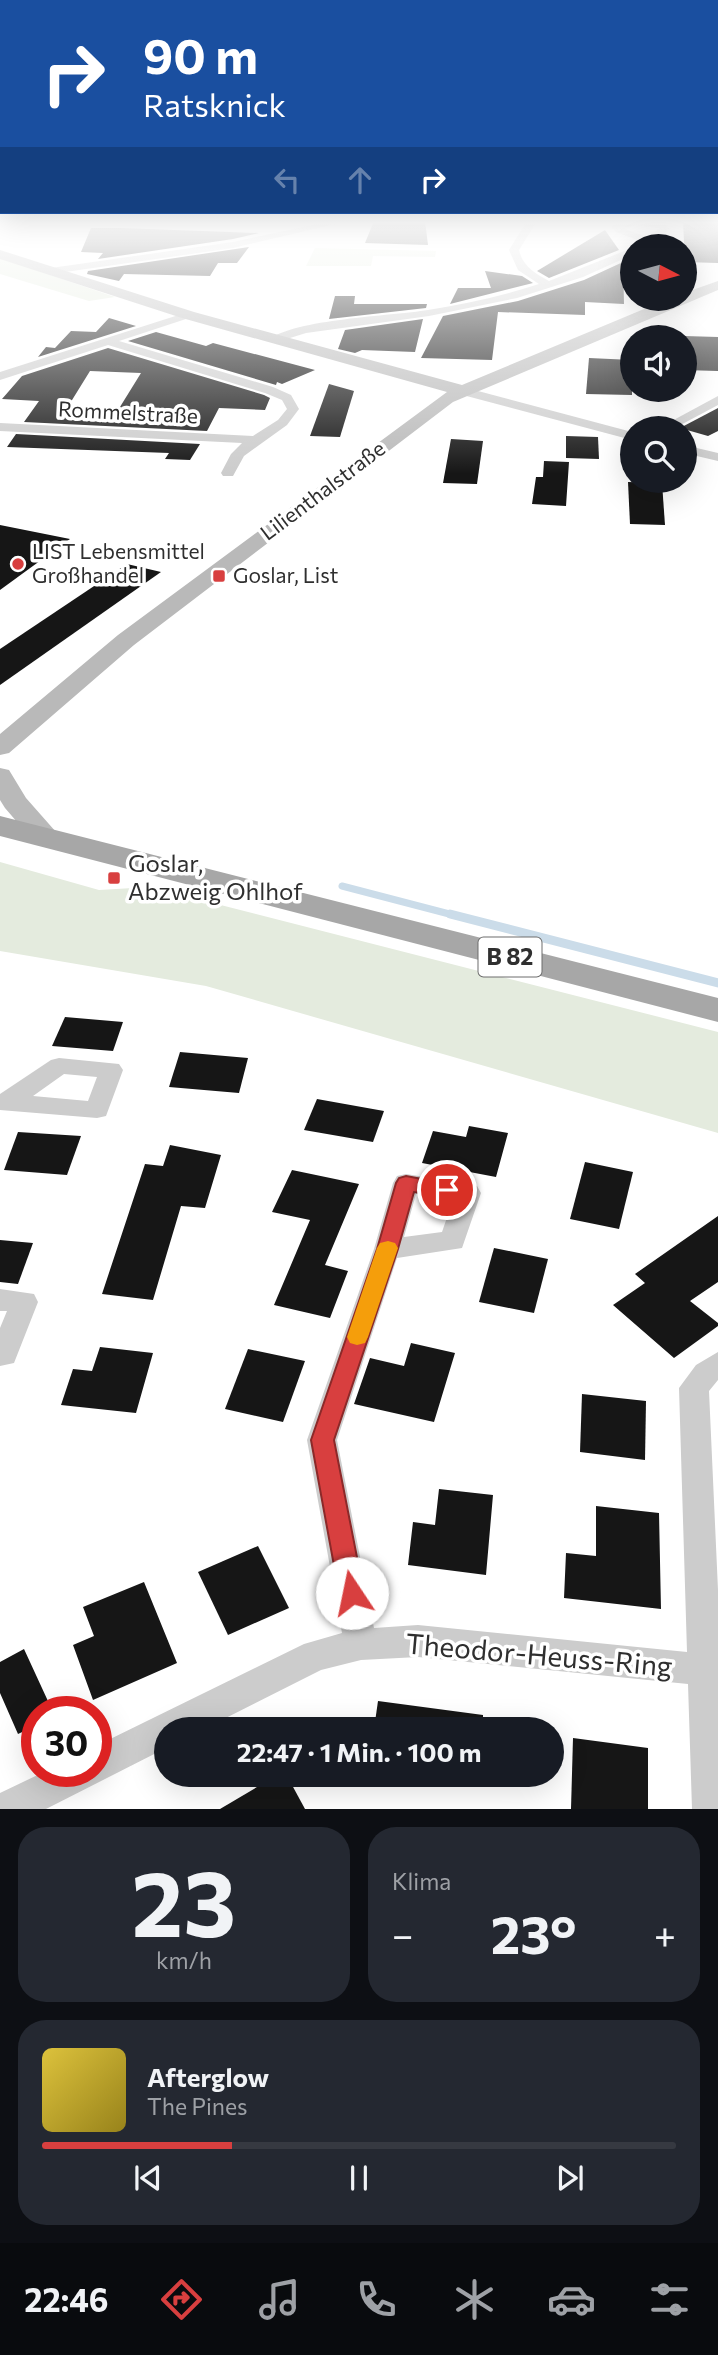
<!DOCTYPE html>
<html lang="de">
<head>
<meta charset="utf-8">
<style>
	:root { --surface:#171b24; --page:#242831; --text:#f1f3f6; --muted:#9ea1a6; --line:#363941; --accent:#d83f3f }
	body { margin:0; font-family:Commissioner,sans-serif; background:var(--page); color:var(--text); height:100vh; display:flex; flex-direction:column; font-size:26px; white-space:nowrap }
	* { box-sizing:border-box; margin:0 }
	p { font-size:23px; color:var(--muted) }
	.icon { flex:none; width:38px; height:38px; fill:none; stroke:currentColor; stroke-width:2; stroke-linecap:round; stroke-linejoin:round }
	.map { position:relative; height:1809px; overflow:hidden }
	.side { display:flex; flex-direction:column; gap:18px; padding:18px; background:#0d0f14; flex:1 }
	.side>* { flex:none }
	.top-card { position:absolute; left:0px; top:0px; width:719px; height:214px; box-shadow:0 7px 28px #0002; background:#1a4fa0; color:#fff; overflow:hidden }
	.needle { width:46px; rotate:96deg }
	.tools { position:absolute; left:620px; top:234px; display:grid; gap:14px }
	.tools a { display:grid; place-items:center; width:77px; height:77px; border-radius:50%; background:var(--surface); box-shadow:0 7px 28px #0002; font-size:35px }
	.speed { position:absolute; left:21px; top:1696px; display:flex; gap:14px; font-size:35px; font-weight:700; text-align:center }
	.speed>* { display:grid; place-content:center; width:91px; height:91px; border-radius:50%; background:var(--surface); box-shadow:0 7px 28px #0002; line-height:1 }
	.speed .limit { border:10px solid #d22; background:#fff; color:#111 }
	.pin { position:absolute; display:grid; place-items:center; width:60px; height:60px; color:#fff; margin:-30px; border:4px solid #fff; border-radius:50%; box-shadow:0 2px 7px #0007 }
	.me { position:absolute; width:77px; margin:-38px; rotate:349deg; stroke-linejoin:round; filter:drop-shadow(0 0 5px #0008) }
	.turn { display:flex; align-items:center; gap:24px; height:147px; padding:0 28px; font-size:32px }
	.turn .icon { width:91px; height:91px; stroke-width:2.5 }
	.turn b { display:block; font-size:49px; line-height:60px }
	.lanes { display:flex; align-items:center; height:66px; padding:0 28px; background:#0003; justify-content:center; gap:35px; direction:ltr }
	.lanes .off { opacity:.35 }
	.big { font-size:52px; font-weight:700; line-height:1.1 }
	.side .card { flex:1; display:flex; flex-direction:column; justify-content:center; gap:10px; min-width:0; padding:0 24px; border-radius:28px; background:var(--page) }
	.side .dial { align-items:center; gap:0 }
	.dial b { font-size:91px; line-height:1 }
	.song { display:flex; align-items:center; gap:21px }
	.cover { width:84px; height:84px; border-radius:10px; background:linear-gradient(135deg,hsl(50 70% 55%),hsl(50 70% 35%)) }
	.played { height:7px; border-radius:4px; background:linear-gradient(90deg,var(--accent) 30%,var(--line) 30%) }
	.keys { display:flex; justify-content:space-around; direction:ltr }
	.heat { display:flex; justify-content:space-between; align-items:center; font-size:38px; direction:ltr }
	.side .tiles { flex:1; display:grid; gap:18px; grid-template-columns:1fr 1fr }
	.card:last-child { grid-column:span 2 }
	.trip { position:absolute; left:154px; top:1717px; width:410px; height:70px; border-radius:35px; background:var(--surface); box-shadow:0 7px 28px #0002; font-weight:700; line-height:70px; text-align:center }
	.dock { display:flex; height:112px; justify-content:space-around; align-items:center; background:#090b0e; color:var(--muted) }
	.dock .icon { width:49px; height:49px }
	.dock .selected { color:var(--accent) }
	.dock b { font-size:32px; color:var(--text) }
	.map>svg:first-child { display:block }
	.green { fill:#e4ebde }
	.lines { fill:none; stroke-linecap:round; stroke-linejoin:round }
	.stream-far1 { stroke:#cbdce9; stroke-width:7 }
	.stream { stroke:#cbdce9; stroke-width:9 }
	.building { fill:#161616; fill-rule:evenodd }
	.street { fill:#ccc; fill-rule:evenodd }
	.secondary { fill:#b9b9b9; fill-rule:evenodd }
	.primary { fill:#a7a7a7; fill-rule:evenodd }
	.route { fill:#d83f3f; stroke:#8c2929; stroke-width:2 }
	.slow { fill:#f59e0b }
	.poi-dot { fill:#d83f3f; stroke:#fff; stroke-width:2.5 }
	.labels { text-anchor:middle; stroke-width:7; stroke-linejoin:round; paint-order:stroke }
	.far-street-label { font-size:21px; fill:#2f2f2f; stroke:#fff }
	.far-poi-label { font-size:21px; fill:#2f2f2f; stroke:#fff; text-anchor:start }
	.shield { fill:#fff; stroke:#6d6d6d; stroke-width:2 }
	.shield-label { font-size:23px; font-weight:bold; fill:#2f2f2f }
	.poi-label { font-size:24px; fill:#2f2f2f; stroke:#fff; text-anchor:start }
	.near-street-label { font-size:28px; fill:#2f2f2f; stroke:#fff }
</style>
</head>
<body>
<div class="map">
<svg width="718" height="1809" viewBox="0 0 718 1809">
	<rect width="100%" height="100%" fill="#fff"/>
	<g class="green">
		<polygon points="315,248 436,251 435,257 373,256 371,266 306,266"/>
		<polygon points="0,258 115,297 89,301 0,274"/>
		<polygon points="0,862 99,890 150,887 718,1032 718,1133 206,986 0,951"/>
	</g>
	<g class="lines">
		<polyline class="stream-far1" points="342,886 457,916"/>
		<polyline class="stream" points="450,914 718,983"/>
	</g>
	<g class="building">
		<polygon points="374,221 425,221 428,245 365,243"/>
		<polygon points="683,221 718,221 718,263 685,262"/>
		<polygon points="91,228 120,228 259,233 233,239 98,259 103,253 81,252"/>
		<polygon points="605,230 619,250 549,278 537,271"/>
		<polygon points="249,247 237,263 218,263 210,276 124,274 119,281 87,274 88,271"/>
		<polygon points="623,262 624,304 585,302 585,315 498,312 492,360 421,358 443,316 518,301 584,280"/>
		<polygon points="485,271 522,276 533,283 450,304 458,288 491,288"/>
		<polygon points="335,296 355,296 354,304 427,304 426,308 329,319"/>
		<polygon points="109,318 136,326 38,357 46,347 55,348 71,331 96,332"/>
		<polygon points="423,319 415,352 362,350 355,353 338,349 345,330"/>
		<polygon points="156,332 206,346 213,343 315,370 282,384 277,382 276,385 128,341"/>
		<polygon points="684,336 718,337 718,371 684,370"/>
		<path d="M 108,348 L 264,395 L 270,398 L 265,410 L 219,408 L 207,431 L 24,422 L 39,401 L 2,399 L 22,376 ZM 90,371 L 141,373 L 115,415 L 64,413 Z"/>
		<polygon points="589,358 632,360 632,395 586,394"/>
		<polygon points="329,384 354,391 340,437 310,436"/>
		<polygon points="718,408 718,431 708,436 680,428"/>
		<polygon points="16,434 200,444 190,460 165,459 169,453 7,447"/>
		<polygon points="566,436 598,437 599,459 566,458"/>
		<polygon points="451,439 483,441 477,484 443,483"/>
		<polygon points="544,461 569,462 566,506 532,504 536,477 543,477"/>
		<polygon points="628,482 662,483 665,525 630,524"/>
		<polygon points="0,525 70,539 0,590"/>
		<polygon points="127,564 161,572 0,685 0,649"/>
		<polygon points="65,1017 123,1022 113,1051 52,1046"/>
		<polygon points="180,1052 248,1058 239,1093 169,1087"/>
		<polygon points="317,1099 384,1111 373,1142 304,1130"/>
		<polygon points="469,1126 508,1133 496,1177 422,1163 433,1131 466,1137"/>
		<polygon points="18,1132 81,1136 67,1175 4,1170"/>
		<polygon points="170,1145 221,1155 205,1208 181,1206 153,1300 102,1294 145,1164 163,1166"/>
		<polygon points="585,1162 633,1172 619,1229 570,1219"/>
		<polygon points="292,1170 359,1184 325,1265 348,1271 330,1318 274,1305 310,1220 272,1212"/>
		<polygon points="718,1216 718,1282 690,1301 718,1323 718,1326 674,1358 613,1305 645,1283 635,1274"/>
		<polygon points="0,1240 33,1243 18,1284 0,1282"/>
		<polygon points="494,1248 548,1259 534,1313 479,1302"/>
		<polygon points="411,1343 455,1353 434,1422 354,1404 370,1358 404,1366"/>
		<polygon points="100,1347 153,1353 136,1413 61,1405 73,1369 92,1371"/>
		<polygon points="248,1349 305,1361 283,1422 225,1409"/>
		<polygon points="582,1394 646,1401 645,1460 580,1452"/>
		<polygon points="439,1489 493,1495 486,1575 408,1565 413,1522 435,1525"/>
		<polygon points="596,1506 659,1513 661,1609 564,1598 566,1553 596,1556"/>
		<polygon points="258,1546 289,1608 228,1635 198,1572"/>
		<polygon points="144,1582 177,1663 93,1700 73,1645 94,1636 83,1607"/>
		<polygon points="24,1649 53,1712 37,1712 37,1725 18,1734 0,1693 0,1662"/>
		<polygon points="378,1701 483,1715 483,1729 374,1729"/>
		<polygon points="573,1738 648,1748 648,1809 571,1809"/>
		<polygon points="279,1774 286,1774 305,1809 220,1809"/>
	</g>
	<g class="lines">
		<g class="street">
			<polygon points="331,221 348,221 233,248 51,274 46,271 51,268 233,242"/>
			<path d="M 527,221 L 537,221 L 519,250 C 523,267 535,273 549,281 L 632,248 L 632,255 L 583,277 L 517,298 L 429,316 L 306,333 L 274,343 L 268,340 C 295,319 391,316 428,310 C 465,304 503,296 539,284 L 518,270 L 509,250 Z"/>
			<path d="M 629,221 L 663,223 L 670,229 L 645,247 L 633,247 L 640,241 L 616,232 L 611,226 ZM 637,225 L 660,228 L 647,237 L 622,228 Z"/>
			<polygon points="188,312 192,313 192,317 119,341 273,387 291,395 299,409 287,425 244,456 233,476 223,476 221,473 231,454 242,443 0,431 0,423 253,436 278,420 287,409 282,400 265,393 108,345 0,380 0,372"/>
			<polygon points="463,387 632,432 632,440 459,394 459,388"/>
			<polygon points="718,396 718,405 673,429 657,429"/>
			<polygon points="684,445 718,453 718,461 684,453"/>
			<path d="M 59,1058 L 119,1064 L 123,1070 L 106,1116 L 97,1118 L 0,1110 L 0,1094 L 51,1060 ZM 64,1074 L 97,1077 L 88,1101 L 33,1096 Z"/>
			<path d="M 406,1174 L 468,1184 L 477,1186 L 481,1193 L 462,1248 L 397,1258 L 337,1440 L 374,1628 L 418,1625 L 687,1652 L 679,1388 L 696,1365 L 718,1352 L 718,1380 L 709,1391 L 718,1590 L 718,1809 L 692,1809 L 688,1684 L 418,1657 L 361,1660 L 321,1670 L 204,1729 L 166,1729 L 166,1748 L 46,1809 L 0,1809 L 0,1793 L 46,1771 L 96,1771 L 96,1746 L 304,1644 L 342,1633 L 307,1440 L 374,1249 L 393,1183 L 397,1176 ZM 416,1194 L 453,1200 L 442,1232 L 404,1237 Z"/>
			<polygon points="0,1289 34,1294 38,1302 14,1363 0,1366 0,1328 7,1311 0,1311"/>
		</g>
		<g class="secondary">
			<polygon points="0,250 194,312 462,385 668,299 684,299 684,293 718,281 718,290 453,402 134,645 9,753 0,755 0,734 118,635 447,392 182,318 0,259"/>
			<polygon points="0,768 9,770 26,798 56,832 60,838 56,844 46,846 36,844 5,808 0,800"/>
		</g>
		<polygon class="primary" points="0,816 718,998 718,1022 0,836"/>
	</g>
	<linearGradient id="sky" x2="0" y2="1"><stop stop-color="#9cc4e8"/><stop offset="0.47" stop-color="#fff"/><stop offset="1" stop-color="#fff" stop-opacity="0"/></linearGradient>
	<rect width="718" height="474" fill="url(#sky)"/>
	<polygon class="route" points="406,1176 454,1185 457,1190 454,1195 447,1197 414,1192 398,1249 334,1440 364,1593 360,1601 352,1604 343,1601 339,1593 311,1440 377,1249 396,1183 399,1178"/>
	<polygon class="slow" points="388,1241 395,1243 398,1248 368,1337 365,1343 357,1345 350,1343 347,1337 377,1248 380,1243"/>
	<g class="poi-dot">
		<circle cx="18" cy="564" r="7"/>
		<rect x="212" y="569" width="14" height="14" rx="3.5"/>
		<rect x="107" y="871" width="14" height="14" rx="3.5"/>
	</g>
	<g class="labels">
		<g class="far-street-label">
			<text transform="translate(128 413) rotate(3)" y="7">Rommelstraße</text>
			<text transform="translate(323 491) rotate(-37)" y="7">Lilienthalstraße</text>
		</g>
		<g class="far-poi-label">
			<text x="32" y="559">LIST Lebensmittel<tspan x="32" dy="24">Großhandel</tspan></text>
			<text x="233" y="583">Goslar, List</text>
		</g>
		<rect class="shield" x="478.5" y="937.5" width="63" height="39" rx="5"/>
		<g class="shield-label">
			<text x="510" y="965">B 82</text>
		</g>
		<g class="poi-label">
			<text x="128" y="872">Goslar,<tspan x="128" dy="28">Abzweig Ohlhof</tspan></text>
		</g>
		<g class="near-street-label">
			<text transform="translate(539 1655) rotate(5)" y="10">Theodor-Heuss-Ring</text>
		</g>
	</g>
</svg>
<div class="tools">
<a><svg class="needle" viewBox="-14 -14 28 28"><path d="M0-13l5 13h-10z" fill="#e53935"/><path d="M0 13l5-13h-10z" fill="#9ea1a6"/></svg></a>
<a><svg class="icon" aria-label="sound" viewBox="0 0 24 24"><path d="M4 9h4l5-4v14l-5-4H4zM17 9q2 3 0 6"/></svg></a>
<a><svg class="icon" aria-label="search" viewBox="0 0 24 24"><circle cx="10" cy="10" r="6"/><path d="M15 15l6 6"/></svg></a>
</div>
<div class="speed"><div class="limit">30</div></div>
<div class="pin" style="left:447px;top:1190px;background:#d93025"><svg class="icon" aria-label="arrive" viewBox="0 0 24 24"><path d="M6 21V4h12l-3 4 3 4H6"/></svg></div>
<svg class="me" style="left:352px;top:1593px" viewBox="-20 -20 40 40"><circle r="19" fill="#fff"/><path d="M0-13L10 11 0 6-10 11z" fill="#d83f3f"/></svg>
<div class="trip">22:47 · 1 Min. · 100 m</div>
<div class="top-card">
<div class="turn"><svg class="icon" aria-label="right" viewBox="0 0 24 24"><path d="M7 20v-9h11M14 6l5 5-5 5"/></svg><div><b>90 m</b>Ratsknick</div></div>
<div class="lanes"><svg class="icon off" aria-label="left" viewBox="0 0 24 24"><path d="M17 20v-9H6M10 6l-5 5 5 5"/></svg><svg class="icon off" aria-label="ahead" viewBox="0 0 24 24"><path d="M12 20V5M6 11l6-6 6 6"/></svg><svg class="icon" aria-label="right" viewBox="0 0 24 24"><path d="M7 20v-9h11M14 6l5 5-5 5"/></svg></div>
</div>
</div>
<section class="side">
<div class="tiles">
<div class="card dial"><b>23</b><p>km/h</p></div>
<div class="card"><p>Klima</p>
<div class="heat"><a>−</a><b class="big">23°</b><a>+</a></div>
</div>
<div class="card">
<div class="song"><i class="cover"></i><div><b>Afterglow</b><p>The Pines</p></div></div>
<div class="played"></div>
<div class="keys"><svg class="icon" aria-label="previous" viewBox="0 0 24 24"><path d="M18 5L8 12l10 7zM5 5v14"/></svg><svg class="icon" aria-label="pause" viewBox="0 0 24 24"><path d="M8 5v14M16 5v14"/></svg><svg class="icon" aria-label="next" viewBox="0 0 24 24"><path d="M6 5l10 7-10 7zM19 5v14"/></svg></div>
</div>
</div>
</section>
<nav class="dock">
<b>22:46</b>
<svg class="icon selected" aria-label="directions" viewBox="0 0 24 24"><path d="M12 3l9 9-9 9-9-9zM9 14v-3h6M13 9l2 2-2 2"/></svg>
<svg class="icon" aria-label="music" viewBox="0 0 24 24"><path d="M9 18V5l10-2v13"/><circle cx="6" cy="18" r="3"/><circle cx="16" cy="16" r="3"/></svg>
<svg class="icon" aria-label="phone" viewBox="0 0 24 24"><path d="M5 4h4l2 5-3 2q2 4 5 5l2-3 5 2v4C11 20 4 13 5 4z"/></svg>
<svg class="icon" aria-label="climate" viewBox="0 0 24 24"><path d="M12 3v18M4 7l16 10M4 17L20 7"/></svg>
<svg class="icon" aria-label="car" viewBox="0 0 24 24"><path d="M5 17H2v-5l4-1 3-4h7l3 4 3 1v5h-3M9 17h6M6 11h13"/><circle cx="7" cy="17" r="2"/><circle cx="17" cy="17" r="2"/></svg>
<svg class="icon" aria-label="filters" viewBox="0 0 24 24"><path d="M4 7h16M4 17h16"/><circle cx="9" cy="7" r="2"/><circle cx="15" cy="17" r="2"/></svg>
</nav>
</body>
</html>
